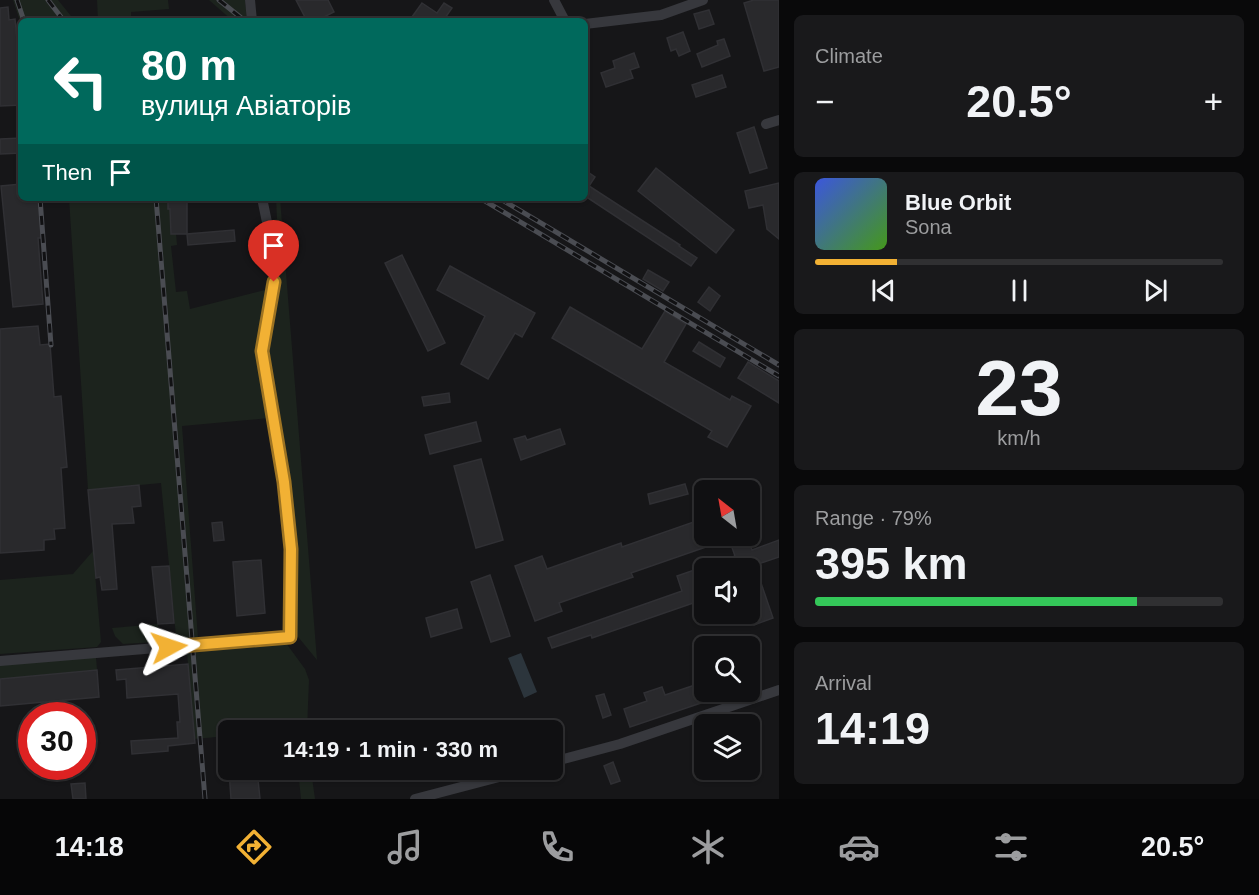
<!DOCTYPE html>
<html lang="en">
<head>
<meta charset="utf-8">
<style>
	:root { --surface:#101012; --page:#19191b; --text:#f1f3f6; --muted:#9c9d9f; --line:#303032; --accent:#f2b134 }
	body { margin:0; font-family:Helvetica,sans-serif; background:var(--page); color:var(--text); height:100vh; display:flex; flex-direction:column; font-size:22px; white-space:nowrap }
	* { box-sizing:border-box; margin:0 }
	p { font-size:20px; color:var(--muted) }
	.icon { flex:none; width:33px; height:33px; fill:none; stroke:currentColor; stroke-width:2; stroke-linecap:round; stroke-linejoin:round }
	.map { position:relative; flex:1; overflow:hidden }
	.details { display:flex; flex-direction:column; gap:15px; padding:15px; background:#09090a; width:480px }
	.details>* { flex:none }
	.top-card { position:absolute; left:18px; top:18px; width:570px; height:183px; border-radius:9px; box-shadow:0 2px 4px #0004,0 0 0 2px var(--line); background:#00695c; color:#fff; overflow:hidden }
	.needle { width:39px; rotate:329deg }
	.fabs { position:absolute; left:694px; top:480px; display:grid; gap:12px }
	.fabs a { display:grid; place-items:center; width:66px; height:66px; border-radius:9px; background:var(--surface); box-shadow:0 2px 4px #0004,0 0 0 2px var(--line); font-size:30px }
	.speed { position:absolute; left:18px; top:702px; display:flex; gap:12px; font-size:30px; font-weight:700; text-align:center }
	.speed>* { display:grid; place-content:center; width:78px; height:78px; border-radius:50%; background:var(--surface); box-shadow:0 2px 4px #0004,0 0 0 2px var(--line); line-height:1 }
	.speed .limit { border:9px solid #d22; background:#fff; color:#111 }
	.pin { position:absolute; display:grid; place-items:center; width:51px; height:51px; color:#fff; margin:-62px -26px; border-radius:50% 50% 50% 0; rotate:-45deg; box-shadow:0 0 6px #0007 }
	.pin .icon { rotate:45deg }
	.me { position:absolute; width:66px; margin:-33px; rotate:85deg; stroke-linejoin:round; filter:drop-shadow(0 0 4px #0008) }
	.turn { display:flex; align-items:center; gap:21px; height:126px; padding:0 24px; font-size:27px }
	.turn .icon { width:78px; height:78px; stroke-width:2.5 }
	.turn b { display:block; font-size:42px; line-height:51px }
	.then { display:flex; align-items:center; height:57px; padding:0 24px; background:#0003; gap:12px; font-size:22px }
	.big { font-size:45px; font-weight:700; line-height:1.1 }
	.details .tile { flex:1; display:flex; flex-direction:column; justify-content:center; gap:9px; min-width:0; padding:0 21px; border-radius:9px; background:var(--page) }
	.details .dial { align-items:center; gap:0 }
	.dial b { font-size:78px; line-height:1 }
	.song { display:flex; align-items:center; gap:18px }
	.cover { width:72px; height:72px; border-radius:9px; background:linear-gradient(135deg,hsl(230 70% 55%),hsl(100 70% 35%)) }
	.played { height:6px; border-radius:3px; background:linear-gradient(90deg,var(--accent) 20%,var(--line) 20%) }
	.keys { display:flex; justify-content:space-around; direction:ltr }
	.heat { display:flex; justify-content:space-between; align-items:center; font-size:33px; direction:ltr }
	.charge { height:9px; border-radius:4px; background:linear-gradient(90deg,#34c759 79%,var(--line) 0) }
	.trip { position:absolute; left:218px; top:720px; width:345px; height:60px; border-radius:9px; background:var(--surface); box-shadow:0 2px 4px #0004,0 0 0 2px var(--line); font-weight:700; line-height:60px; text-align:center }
	.tabs { display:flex; height:96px; justify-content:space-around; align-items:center; background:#060607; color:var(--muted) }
	.tabs .icon { width:42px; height:42px }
	.tabs .on { color:var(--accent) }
	.tabs b { font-size:27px; color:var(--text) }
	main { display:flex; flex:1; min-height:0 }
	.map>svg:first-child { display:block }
	.green { fill:#1c231d }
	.water { fill:#2c353c }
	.building { fill:#29292c; stroke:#303034; stroke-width:1.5 }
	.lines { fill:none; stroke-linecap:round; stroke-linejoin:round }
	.street { stroke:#37383d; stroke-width:10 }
	.rail-casing { stroke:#4a4c52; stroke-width:5 }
	.rail { stroke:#111113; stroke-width:3; stroke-dasharray:9; stroke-linecap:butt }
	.route-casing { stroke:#9d7322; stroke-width:15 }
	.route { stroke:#f2b134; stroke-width:10 }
</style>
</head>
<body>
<main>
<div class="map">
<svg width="779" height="799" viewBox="0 0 779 799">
	<rect width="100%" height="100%" fill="#161618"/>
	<g class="green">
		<polygon points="13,0 58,0 75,21 21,21 21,24"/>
		<polygon points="97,0 168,0 169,9 131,12 131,21 98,21"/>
		<polygon points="209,0 245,0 247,21 233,21"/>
		<polygon points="69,198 168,198 168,209 170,209 171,234 176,234 177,245 171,246 176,292 187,291 190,309 269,289 259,350 269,418 182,426 198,638 179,640 176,636 161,483 88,490"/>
		<polygon points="276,198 280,198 317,660 295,633 266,351 278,283 268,221 277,219"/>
		<polygon points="93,551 101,642 97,647 0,654 0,580 73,574"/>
		<polygon points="158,624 159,638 155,642 123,644 115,636 112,628"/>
		<polygon points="286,643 305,669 309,680 307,730 228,730 228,736 194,739 187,652"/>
		<polygon points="96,657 97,670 0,679 0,665"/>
		<polygon points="298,770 311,770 315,799 301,799"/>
	</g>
	<polygon class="water" points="521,653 537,692 524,698 508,658"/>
	<g class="building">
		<polygon points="296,0 328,0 334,12 316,21 307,21"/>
		<polygon points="754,0 779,0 779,67 764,71 744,3"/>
		<polygon points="422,3 437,13 444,3 452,8 445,18 449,21 409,21"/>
		<polygon points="8,7 9,20 15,19 17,41 21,41 21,105 0,106 0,8"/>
		<polygon points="709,10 714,24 699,29 694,14"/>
		<polygon points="683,32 690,51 679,56 676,49 671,51 667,38"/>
		<polygon points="724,39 730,56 702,67 697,54 718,45 717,41"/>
		<polygon points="634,53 639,67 630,70 633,78 606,87 601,73 615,68 613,61"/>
		<polygon points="722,75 726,87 696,97 692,85"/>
		<polygon points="754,127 767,168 750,173 737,133"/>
		<polygon points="21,138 21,153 0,154 0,139"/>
		<polygon points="656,168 734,230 716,253 638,191"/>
		<polygon points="585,170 595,177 589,186 680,245 679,246 697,258 691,266 585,196"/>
		<polygon points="779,183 779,239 767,229 763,205 749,208 745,191"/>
		<polygon points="21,184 21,198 39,198 42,238 38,238 43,304 13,307 1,186"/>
		<polygon points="168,198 187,198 187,234 171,234 170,209 168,209"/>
		<polygon points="234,230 235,241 188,245 187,234"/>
		<polygon points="402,255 445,343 428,351 385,263"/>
		<polygon points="450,266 535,313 522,337 515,333 488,379 461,364 485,316 437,290"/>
		<polygon points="648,270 669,282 663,291 643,279"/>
		<polygon points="709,287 720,296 710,311 698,302"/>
		<polygon points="570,307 642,349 665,311 686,324 664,362 730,400 732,396 751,406 727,447 708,437 712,431 552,338"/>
		<polygon points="38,326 40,345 50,344 54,397 61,396 67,467 61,468 65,528 54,529 55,539 44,540 44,550 0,553 0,329"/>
		<polygon points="699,342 725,358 720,367 693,351"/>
		<polygon points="748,362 779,381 779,403 738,378"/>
		<polygon points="449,393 450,402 424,406 422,397"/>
		<polygon points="476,422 481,441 430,454 425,435"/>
		<polygon points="560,429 565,444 521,460 514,439 525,436 527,440"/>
		<polygon points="481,459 503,540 476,548 454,466"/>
		<polygon points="685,484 688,494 650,504 648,494"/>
		<polygon points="139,485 141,506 132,507 134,523 112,524 117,589 102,590 100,577 96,578 88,490"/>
		<polygon points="705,518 705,536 747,536 752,550 779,540 779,557 746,568 705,568 705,583 694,587 699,601 592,638 591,635 552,648 548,638 682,591 677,576 735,556 729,539 631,573 633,577 559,603 562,611 535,621 515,566 542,556 547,569 621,543 622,547"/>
		<polygon points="222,522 224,540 214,541 212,523"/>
		<polygon points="261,560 265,613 237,616 233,562"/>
		<polygon points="169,566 174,623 158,624 152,567"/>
		<polygon points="490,575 510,636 491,642 471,582"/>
		<polygon points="761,583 773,618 754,625 750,615 750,587"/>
		<polygon points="457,609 462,628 431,637 426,618"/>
		<polygon points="188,664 195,743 168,746 168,751 132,754 131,741 178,738 177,722 180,722 178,694 127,698 126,679 117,680 116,670"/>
		<polygon points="97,670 99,697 0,706 0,679"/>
		<polygon points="698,684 704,702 630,727 624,709 647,701 644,693 662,687 665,695"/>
		<polygon points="604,694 611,715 603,718 596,696"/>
		<polygon points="613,762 620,781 611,784 604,766"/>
		<polygon points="229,770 257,770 260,799 231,799"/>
		<polygon points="85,783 86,799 73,799 71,784"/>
	</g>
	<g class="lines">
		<g class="street">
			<polyline points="250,0 252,21"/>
			<polyline points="554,0 565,21"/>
			<polyline points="585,24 661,15 703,0"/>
			<polyline points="585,86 585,87"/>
			<polyline points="766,124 779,120"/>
			<polyline points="0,661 290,637 291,549 284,482 262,351 274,282 275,261 262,198"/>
			<polyline points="552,762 620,744 779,690"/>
			<polyline points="415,799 526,770"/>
		</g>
		<defs>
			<g id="rail">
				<polyline points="17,0 24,21"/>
				<polyline points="48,0 64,21"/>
				<polyline points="219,0 245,21"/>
				<polyline points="40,198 51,345"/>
				<polyline points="156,198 205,799"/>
				<polyline points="480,198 779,376"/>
				<polyline points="499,198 779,365"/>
			</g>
		</defs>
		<use href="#rail" class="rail-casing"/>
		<use href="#rail" class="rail"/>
	</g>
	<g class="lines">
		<defs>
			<polyline id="route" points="169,647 290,637 291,549 284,482 262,351 274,282"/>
		</defs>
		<use href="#route" class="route-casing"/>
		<use href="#route" class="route"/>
	</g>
</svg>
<div class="fabs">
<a><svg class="needle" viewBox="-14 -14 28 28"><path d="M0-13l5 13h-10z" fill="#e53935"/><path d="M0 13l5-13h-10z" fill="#9c9d9f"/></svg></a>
<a><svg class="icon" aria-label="sound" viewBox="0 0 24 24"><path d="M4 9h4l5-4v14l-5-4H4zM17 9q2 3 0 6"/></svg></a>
<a><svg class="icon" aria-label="search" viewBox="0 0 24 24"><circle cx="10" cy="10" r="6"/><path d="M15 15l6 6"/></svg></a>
<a><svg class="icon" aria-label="layers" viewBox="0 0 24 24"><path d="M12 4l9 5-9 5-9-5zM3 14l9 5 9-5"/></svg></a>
</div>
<div class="speed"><div class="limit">30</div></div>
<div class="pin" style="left:274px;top:282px;background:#d93025"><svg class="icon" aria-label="arrive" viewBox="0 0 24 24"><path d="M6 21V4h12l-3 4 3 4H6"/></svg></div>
<svg class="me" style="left:169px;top:647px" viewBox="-20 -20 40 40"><path d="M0-17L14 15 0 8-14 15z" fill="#f2b134" stroke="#fff" stroke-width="4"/></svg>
<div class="trip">14:19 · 1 min · 330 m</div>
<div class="top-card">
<div class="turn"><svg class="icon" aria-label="left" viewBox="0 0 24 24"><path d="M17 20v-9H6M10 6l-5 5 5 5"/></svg><div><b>80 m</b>вулиця Авіаторів</div></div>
<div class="then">Then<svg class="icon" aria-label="arrive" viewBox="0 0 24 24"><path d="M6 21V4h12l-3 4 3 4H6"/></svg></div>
</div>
</div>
<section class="details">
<div class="tile"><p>Climate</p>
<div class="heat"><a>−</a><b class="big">20.5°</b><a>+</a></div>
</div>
<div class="tile">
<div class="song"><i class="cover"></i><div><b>Blue Orbit</b><p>Sona</p></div></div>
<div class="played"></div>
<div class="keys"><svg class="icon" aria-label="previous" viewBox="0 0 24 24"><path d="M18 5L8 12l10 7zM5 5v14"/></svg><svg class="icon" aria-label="pause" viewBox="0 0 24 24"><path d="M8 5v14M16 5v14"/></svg><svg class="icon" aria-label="next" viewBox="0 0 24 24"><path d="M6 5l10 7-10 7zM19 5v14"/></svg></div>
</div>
<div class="tile dial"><b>23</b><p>km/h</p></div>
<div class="tile"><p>Range · 79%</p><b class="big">395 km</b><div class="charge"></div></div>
<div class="tile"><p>Arrival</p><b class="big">14:19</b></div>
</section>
</main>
<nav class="tabs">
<b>14:18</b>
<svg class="icon on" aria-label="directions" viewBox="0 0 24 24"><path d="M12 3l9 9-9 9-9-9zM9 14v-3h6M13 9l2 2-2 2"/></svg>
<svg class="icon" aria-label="music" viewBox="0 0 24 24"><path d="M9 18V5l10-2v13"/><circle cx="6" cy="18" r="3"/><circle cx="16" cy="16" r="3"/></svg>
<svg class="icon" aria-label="phone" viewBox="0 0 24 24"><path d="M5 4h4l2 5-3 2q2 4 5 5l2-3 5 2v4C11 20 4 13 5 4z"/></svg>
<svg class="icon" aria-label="climate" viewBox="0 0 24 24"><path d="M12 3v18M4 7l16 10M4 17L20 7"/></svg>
<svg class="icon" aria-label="car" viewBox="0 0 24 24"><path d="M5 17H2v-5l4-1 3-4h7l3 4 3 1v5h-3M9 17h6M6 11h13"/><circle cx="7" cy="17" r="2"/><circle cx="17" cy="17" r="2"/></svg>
<svg class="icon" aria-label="filters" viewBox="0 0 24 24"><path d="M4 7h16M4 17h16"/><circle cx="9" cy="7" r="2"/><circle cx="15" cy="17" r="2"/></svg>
<b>20.5°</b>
</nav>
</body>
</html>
